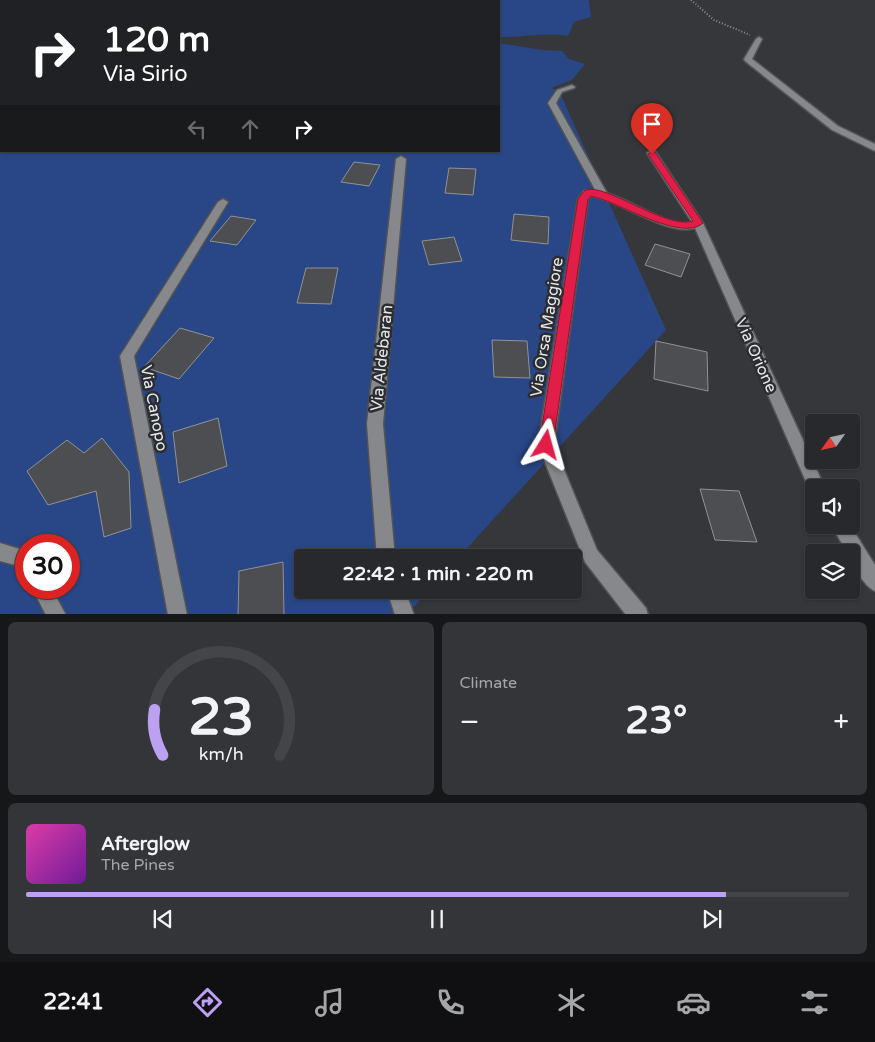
<!DOCTYPE html>
<html lang="en">
<head>
<meta charset="utf-8">
<style>
	:root { --surface:#28292c; --page:#343538; --text:#f1f3f6; --muted:#a5a6a9; --line:#444548; --accent:#bca0f2 }
	body { margin:0; font-family:"Varela Round",sans-serif; background:var(--page); color:var(--text); height:100vh; display:flex; flex-direction:column; font-size:19px; white-space:nowrap }
	* { box-sizing:border-box; margin:0 }
	p { font-size:16px; color:var(--muted) }
	.icon { flex:none; width:28px; height:28px; fill:none; stroke:currentColor; stroke-width:2; stroke-linecap:round; stroke-linejoin:round }
	.map { position:relative; height:614px; overflow:hidden }
	.details { display:flex; flex-direction:column; gap:8px; padding:8px; background:#161718; flex:1 }
	.details>* { flex:none }
	.top-card { position:absolute; left:0px; top:0px; width:500px; height:152px; box-shadow:0 1px 4px #0004,0 0 0 1px var(--line); background:#202124; color:#fff; overflow:hidden }
	.needle { width:32px; rotate:236deg }
	.buttons { position:absolute; left:805px; top:414px; display:grid; gap:10px }
	.buttons a { display:grid; place-items:center; width:55px; height:55px; border-radius:5px; background:var(--surface); box-shadow:0 1px 4px #0004,0 0 0 1px var(--line); font-size:25px }
	.speed { position:absolute; left:15px; top:534px; display:flex; gap:10px; font-size:25px; font-weight:700; text-align:center }
	.speed>* { display:grid; place-content:center; width:65px; height:65px; border-radius:50%; background:var(--surface); box-shadow:0 1px 4px #0004,0 0 0 1px var(--line); line-height:1 }
	.speed .limit { border:8px solid #d22; background:#fff; color:#111 }
	.pin { position:absolute; display:grid; place-items:center; width:42px; height:42px; color:#fff; margin:-51px -21px; border-radius:50% 50% 50% 0; rotate:-45deg; box-shadow:0 0 5px #0007 }
	.pin .icon { rotate:45deg }
	.me { position:absolute; width:55px; margin:-28px; rotate:8deg; stroke-linejoin:round; filter:drop-shadow(0 0 4px #0008) }
	.turn { display:flex; align-items:center; gap:18px; height:105px; padding:0 20px; font-size:22px }
	.turn .icon { width:65px; height:65px; stroke-width:2.5 }
	.turn b { display:block; font-size:35px; line-height:42px }
	.lanes { display:flex; align-items:center; height:48px; padding:0 20px; background:#0003; justify-content:center; gap:25px; direction:ltr }
	.lanes .off { opacity:.35 }
	.big { font-size:38px; font-weight:700; line-height:1.1 }
	.details .tile { flex:1; display:flex; flex-direction:column; justify-content:center; gap:8px; min-width:0; padding:0 18px; border-radius:8px; background:var(--page) }
	.details .dial { align-items:center; gap:0 }
	.dial svg { height:130px; overflow:visible; fill:none; stroke:var(--line); stroke-width:7; stroke-linecap:round; text-anchor:middle }
	.dial text { fill:var(--text); stroke:none }
	.song { display:flex; align-items:center; gap:15px }
	.cover { width:60px; height:60px; border-radius:8px; background:linear-gradient(135deg,hsl(320 70% 55%),hsl(280 70% 35%)) }
	.played { height:5px; border-radius:2px; background:linear-gradient(90deg,var(--accent) 85%,var(--line) 85%) }
	.keys { display:flex; justify-content:space-around; direction:ltr }
	.heat { display:flex; justify-content:space-between; align-items:center; font-size:28px; direction:ltr }
	.details .tiles { flex:1; display:grid; gap:8px; grid-template-columns:1fr 1fr }
	.tile:last-child { grid-column:span 2 }
	.trip { position:absolute; left:294px; top:549px; width:288px; height:50px; border-radius:5px; background:var(--surface); box-shadow:0 1px 4px #0004,0 0 0 1px var(--line); font-weight:700; line-height:50px; text-align:center }
	.tab-bar { display:flex; height:80px; justify-content:space-around; align-items:center; background:#101012; color:var(--muted) }
	.tab-bar .icon { width:35px; height:35px }
	.tab-bar .active { color:var(--accent) }
	.tab-bar b { font-size:22px; color:var(--text) }
	.map>svg:first-child { display:block }
	.green { fill:#294687; fill-rule:evenodd }
	.building { fill:#4d4e52; stroke:#909296 }
	.lines { fill:none; stroke-linecap:round; stroke-linejoin:round }
	.service-casing { stroke:#525355; stroke-width:3 }
	.minor-casing { stroke:#525355; stroke-width:3 }
	.path { stroke:#8e8f91; stroke-width:2; stroke-dasharray:1 2; stroke-linecap:butt }
	.service { fill:#87888c; fill-rule:evenodd }
	.minor { fill:#87888c; fill-rule:evenodd }
	.route { fill:#e11d48; stroke:#92132f }
	.labels { text-anchor:middle; stroke-width:5; stroke-linejoin:round; paint-order:stroke }
	.street-label { font-size:16px; fill:#e7e8ea; stroke:#2c2d30 }
</style>
</head>
<body>
<div class="map">
<svg width="875" height="615" viewBox="0 0 875 615">
	<rect width="100%" height="100%" fill="#36373a"/>
	<g class="green">
		<path d="M 86,0 L 589,0 L 591,17 L 574,22 L 568,36 C 544,32 522,38 499,37 L 499,1 Z"/>
		<path d="M 0,15 L 1,151 L 499,151 L 499,43 L 542,50 L 562,51 L 569,59 L 585,64 L 572,80 L 551,88 L 559,91 L 666,330 L 459,557 L 302,558 L 302,590 L 429,590 L 407,614 L 0,614 ZM 26,545 L 69,545 L 69,588 L 26,588 Z"/>
	</g>
	<g class="building">
		<polygon points="354,162 380,165 369,186 341,182"/>
		<polygon points="449,168 476,169 473,195 445,193"/>
		<polygon points="514,214 549,217 548,244 511,240"/>
		<polygon points="231,216 256,220 237,245 210,241"/>
		<polygon points="454,237 462,261 429,265 422,241"/>
		<polygon points="655,244 690,254 681,277 645,265"/>
		<polygon points="306,268 338,268 331,304 297,303"/>
		<polygon points="180,328 214,338 179,379 144,367"/>
		<polygon points="492,340 527,341 530,378 494,377"/>
		<polygon points="656,341 707,352 708,391 654,379"/>
		<polygon points="218,418 227,466 179,483 173,432"/>
		<polygon points="102,438 129,472 131,528 104,537 96,491 48,505 27,471 67,440 84,453"/>
		<polygon points="700,489 739,491 757,542 715,540"/>
		<polygon points="283,562 284,615 238,615 239,571"/>
	</g>
	<g class="lines">
		<defs>
			<polygon id="service" points="572,85 575,87 574,88 562,92 556,103 608,195 606,197 600,197 598,195 548,103 557,90"/>
			<g id="minor">
				<polygon points="759,37 762,39 752,59 838,126 875,144 875,151 832,130 745,61 744,59 756,39"/>
				<path d="M 652,150 L 655,151 L 703,223 L 825,488 L 814,488 L 814,494 L 811,493 L 695,228 C 669,237 619,200 591,196 L 588,199 L 554,445 L 597,550 L 646,608 L 648,615 L 626,615 L 585,562 L 538,445 L 578,199 L 584,191 C 614,184 666,231 692,222 L 647,153 Z"/>
				<polygon points="401,156 406,159 383,424 395,558 377,558 367,424 396,159"/>
				<polygon points="223,199 228,202 134,356 187,615 168,615 120,356 218,202"/>
				<path d="M 831,525 L 850,525 L 875,565 L 875,591 C 864,586 851,565 851,552 L 847,552 Z"/>
				<polygon points="0,543 26,551 26,571 19,566 0,561"/>
				<polygon points="32,588 51,588 66,615 46,615"/>
				<polygon points="387,590 405,590 414,615 395,615"/>
			</g>
		</defs>
		<use href="#service" class="service-casing"/>
		<use href="#minor" class="minor-casing"/>
		<g class="path">
			<polyline points="691,0 714,20 750,35"/>
			<polyline points="53,1 55,0"/>
		</g>
		<use href="#service" class="service"/>
		<use href="#minor" class="minor"/>
	</g>
	<path class="route" d="M 652,151 L 655,152 L 703,223 C 682,243 617,201 591,196 L 588,199 L 553,445 L 551,449 L 546,451 L 541,449 L 539,445 L 578,199 C 580,196 583,192 586,190 C 606,183 667,230 693,221 L 648,154 Z"/>
	<g class="labels">
		<g class="street-label">
			<text transform="translate(546 327) rotate(-81)" y="6">Via Orsa Maggiore</text>
			<text transform="translate(757 355) rotate(66)" y="6">Via Orione</text>
			<text transform="translate(381 358) rotate(-84)" y="6">Via Aldebaran</text>
			<text transform="translate(155 408) rotate(79)" y="6">Via Canopo</text>
		</g>
	</g>
</svg>
<div class="buttons">
<a><svg class="needle" viewBox="-14 -14 28 28"><path d="M0-13l5 13h-10z" fill="#e53935"/><path d="M0 13l5-13h-10z" fill="#a5a6a9"/></svg></a>
<a><svg class="icon" aria-label="sound" viewBox="0 0 24 24"><path d="M4 9h4l5-4v14l-5-4H4zM17 9q2 3 0 6"/></svg></a>
<a><svg class="icon" aria-label="layers" viewBox="0 0 24 24"><path d="M12 4l9 5-9 5-9-5zM3 14l9 5 9-5"/></svg></a>
</div>
<div class="speed"><div class="limit">30</div></div>
<div class="pin" style="left:652px;top:154px;background:#d93025"><svg class="icon" aria-label="arrive" viewBox="0 0 24 24"><path d="M6 21V4h12l-3 4 3 4H6"/></svg></div>
<svg class="me" style="left:546px;top:445px" viewBox="-20 -20 40 40"><path d="M0-17L14 15 0 8-14 15z" fill="#e11d48" stroke="#fff" stroke-width="4"/></svg>
<div class="trip">22:42 · 1 min · 220 m</div>
<div class="top-card">
<div class="turn"><svg class="icon" aria-label="right" viewBox="0 0 24 24"><path d="M7 20v-9h11M14 6l5 5-5 5"/></svg><div><b>120 m</b>Via Sirio</div></div>
<div class="lanes"><svg class="icon off" aria-label="left" viewBox="0 0 24 24"><path d="M17 20v-9H6M10 6l-5 5 5 5"/></svg><svg class="icon off" aria-label="ahead" viewBox="0 0 24 24"><path d="M12 20V5M6 11l6-6 6 6"/></svg><svg class="icon" aria-label="right" viewBox="0 0 24 24"><path d="M7 20v-9h11M14 6l5 5-5 5"/></svg></div>
</div>
</div>
<section class="details">
<div class="tiles">
<div class="tile dial"><svg viewBox="0 0 100 80">
<path d="M14 69A42 42 0 1 1 86 69"/>
<path d="M14 69A42 42 0 0 1 9 41" stroke="#bca0f2"/>
<text x="50" y="56" font-size="32" font-weight="700">23</text>
<text x="50" y="72" font-size="11">km/h</text>
</svg></div>
<div class="tile"><p>Climate</p>
<div class="heat"><a>−</a><b class="big">23°</b><a>+</a></div>
</div>
<div class="tile">
<div class="song"><i class="cover"></i><div><b>Afterglow</b><p>The Pines</p></div></div>
<div class="played"></div>
<div class="keys"><svg class="icon" aria-label="previous" viewBox="0 0 24 24"><path d="M18 5L8 12l10 7zM5 5v14"/></svg><svg class="icon" aria-label="pause" viewBox="0 0 24 24"><path d="M8 5v14M16 5v14"/></svg><svg class="icon" aria-label="next" viewBox="0 0 24 24"><path d="M6 5l10 7-10 7zM19 5v14"/></svg></div>
</div>
</div>
</section>
<nav class="tab-bar">
<b>22:41</b>
<svg class="icon active" aria-label="directions" viewBox="0 0 24 24"><path d="M12 3l9 9-9 9-9-9zM9 14v-3h6M13 9l2 2-2 2"/></svg>
<svg class="icon" aria-label="music" viewBox="0 0 24 24"><path d="M9 18V5l10-2v13"/><circle cx="6" cy="18" r="3"/><circle cx="16" cy="16" r="3"/></svg>
<svg class="icon" aria-label="phone" viewBox="0 0 24 24"><path d="M5 4h4l2 5-3 2q2 4 5 5l2-3 5 2v4C11 20 4 13 5 4z"/></svg>
<svg class="icon" aria-label="climate" viewBox="0 0 24 24"><path d="M12 3v18M4 7l16 10M4 17L20 7"/></svg>
<svg class="icon" aria-label="car" viewBox="0 0 24 24"><path d="M5 17H2v-5l4-1 3-4h7l3 4 3 1v5h-3M9 17h6M6 11h13"/><circle cx="7" cy="17" r="2"/><circle cx="17" cy="17" r="2"/></svg>
<svg class="icon" aria-label="filters" viewBox="0 0 24 24"><path d="M4 7h16M4 17h16"/><circle cx="9" cy="7" r="2"/><circle cx="15" cy="17" r="2"/></svg>
</nav>
</body>
</html>
